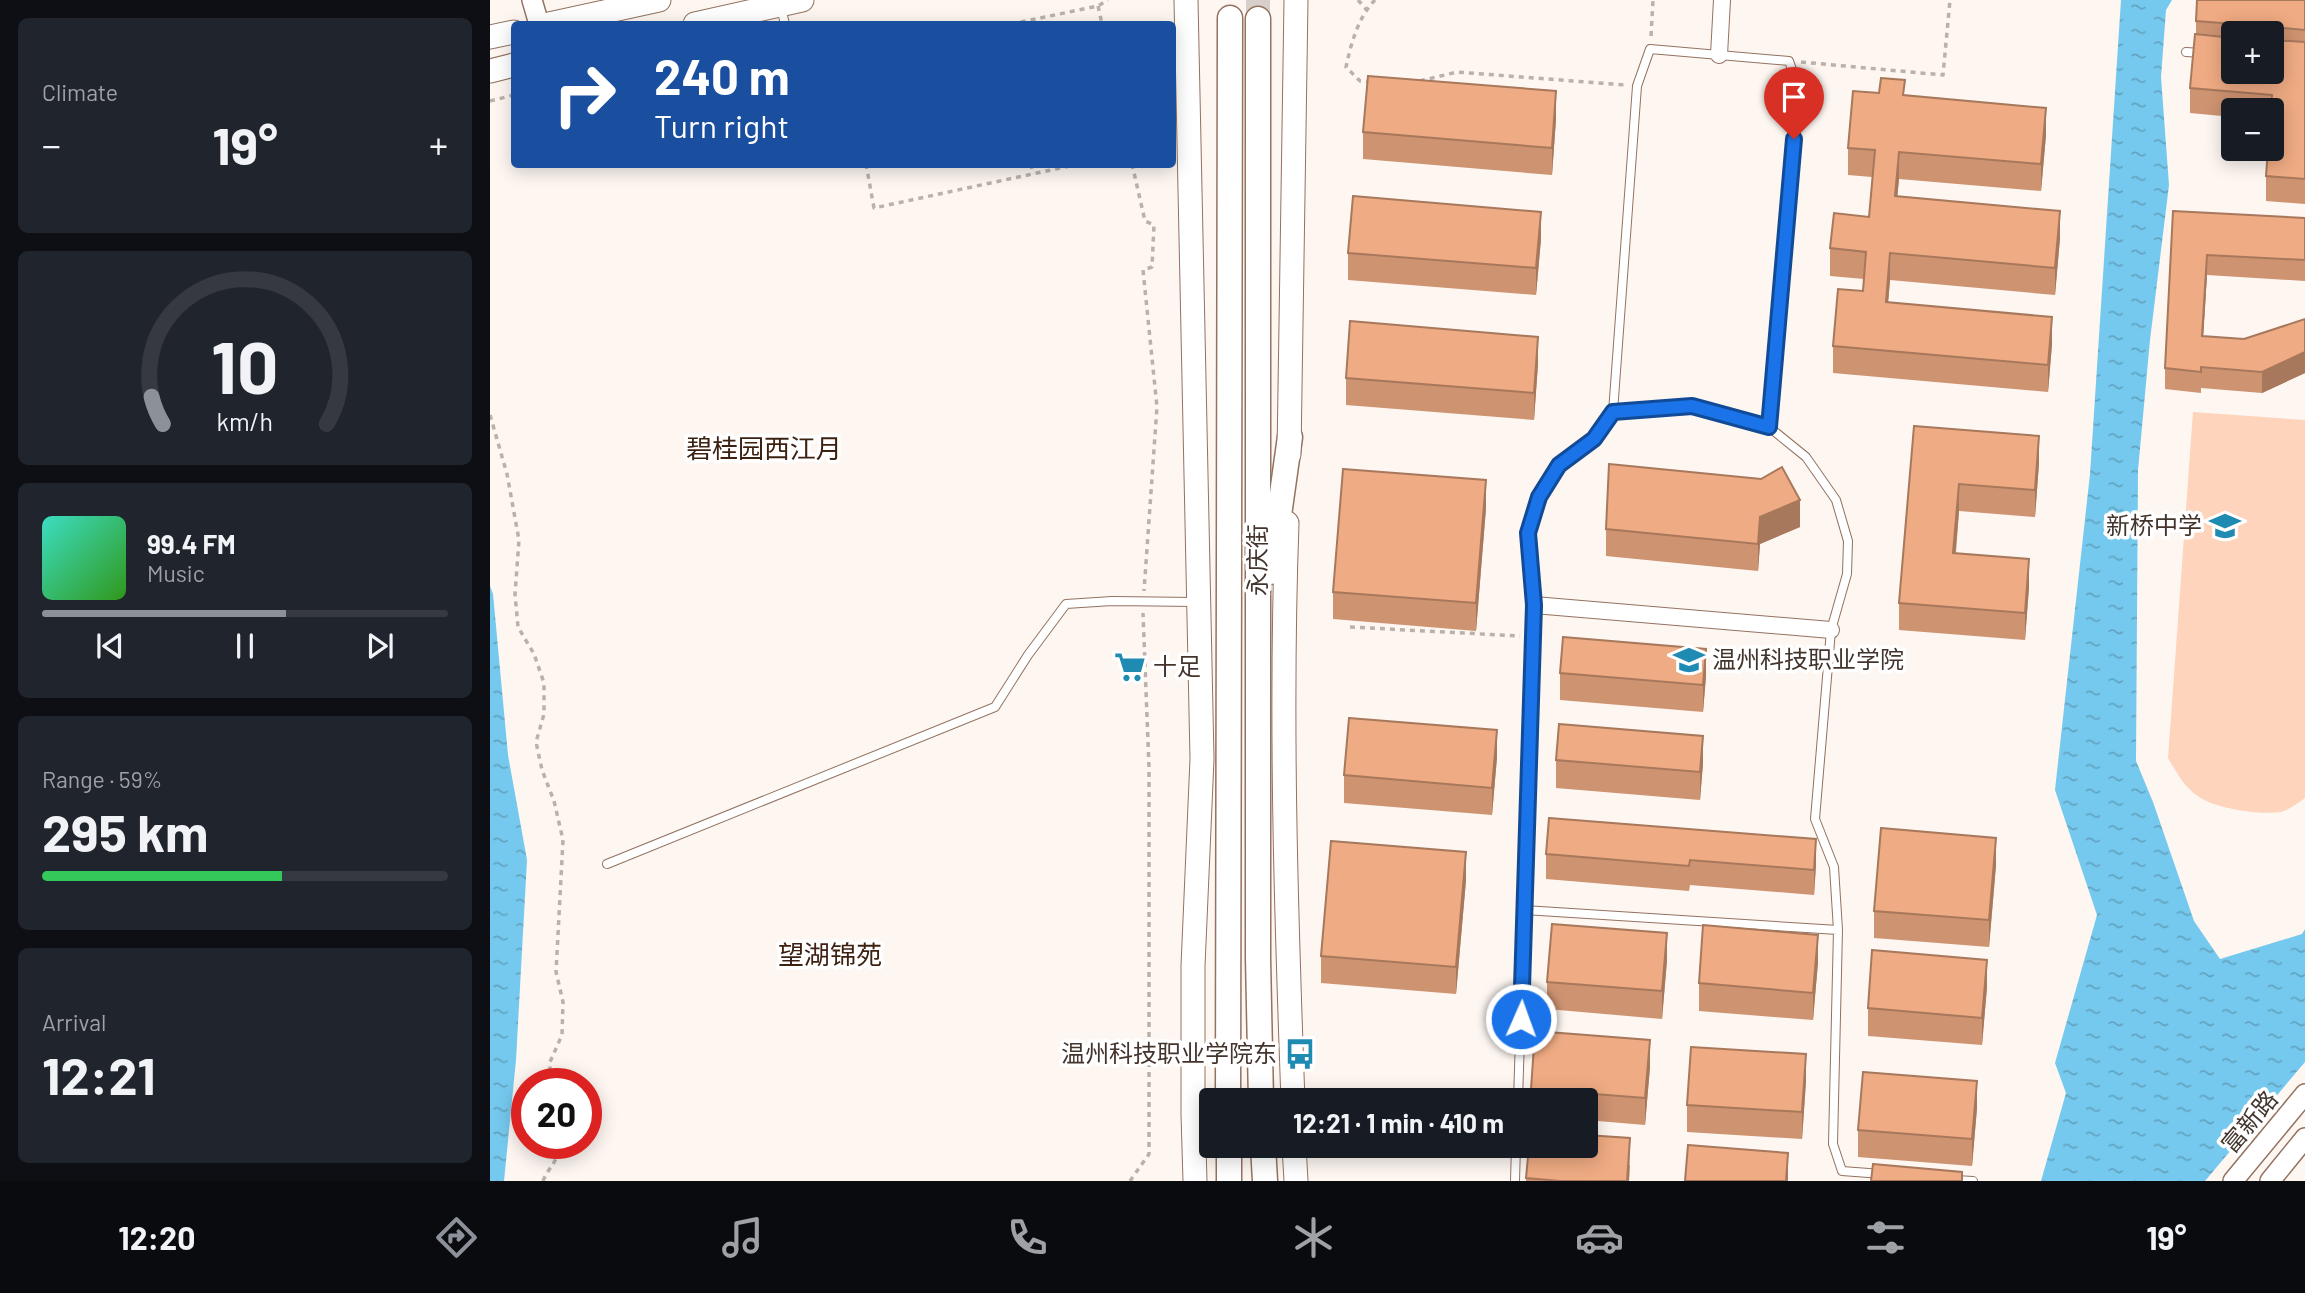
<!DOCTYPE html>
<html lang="en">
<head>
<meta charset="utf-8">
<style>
	:root { --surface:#171b24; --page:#20242c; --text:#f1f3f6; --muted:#9ea1a6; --line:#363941; --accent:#8c9099 }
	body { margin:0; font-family:Barlow,"Noto Sans SC",sans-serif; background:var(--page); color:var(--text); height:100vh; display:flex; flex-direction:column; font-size:26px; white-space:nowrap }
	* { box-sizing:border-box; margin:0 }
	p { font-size:23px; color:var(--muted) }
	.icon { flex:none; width:38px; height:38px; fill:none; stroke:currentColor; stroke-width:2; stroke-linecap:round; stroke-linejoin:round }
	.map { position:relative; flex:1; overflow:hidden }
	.drawer { display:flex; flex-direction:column; gap:18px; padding:18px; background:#0d0f14; width:490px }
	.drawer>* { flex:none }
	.guide { position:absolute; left:21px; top:21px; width:665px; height:147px; border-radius:7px; box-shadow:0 4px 18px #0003; background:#1a4fa0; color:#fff; overflow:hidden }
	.tools { position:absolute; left:1731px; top:21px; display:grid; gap:14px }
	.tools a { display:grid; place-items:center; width:63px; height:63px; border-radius:7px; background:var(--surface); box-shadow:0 4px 18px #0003; font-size:35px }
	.speed { position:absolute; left:21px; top:1068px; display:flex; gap:14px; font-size:35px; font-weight:700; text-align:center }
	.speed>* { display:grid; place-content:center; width:91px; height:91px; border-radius:50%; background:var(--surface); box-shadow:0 4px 18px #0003; line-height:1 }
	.speed .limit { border:10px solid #d22; background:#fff; color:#111 }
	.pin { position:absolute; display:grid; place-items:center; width:60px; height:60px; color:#fff; margin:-72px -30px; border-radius:50% 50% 50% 0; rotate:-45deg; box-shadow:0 0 7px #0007 }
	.pin .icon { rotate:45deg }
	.me { position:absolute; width:77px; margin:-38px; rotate:2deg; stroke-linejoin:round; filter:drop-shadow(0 0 5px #0008) }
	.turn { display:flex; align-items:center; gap:24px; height:147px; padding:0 28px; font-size:32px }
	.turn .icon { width:91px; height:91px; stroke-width:2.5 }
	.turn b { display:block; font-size:49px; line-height:60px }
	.big { font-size:52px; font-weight:700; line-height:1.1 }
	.drawer .widget { flex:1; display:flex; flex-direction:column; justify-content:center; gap:10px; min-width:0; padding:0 24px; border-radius:10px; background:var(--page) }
	.drawer .dial { align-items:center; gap:0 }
	.dial svg { height:182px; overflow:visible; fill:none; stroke:var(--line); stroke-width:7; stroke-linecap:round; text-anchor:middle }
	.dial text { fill:var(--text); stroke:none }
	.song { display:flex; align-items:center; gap:21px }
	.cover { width:84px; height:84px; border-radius:10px; background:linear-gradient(135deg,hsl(170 70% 55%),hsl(110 70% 35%)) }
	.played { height:7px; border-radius:4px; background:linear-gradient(90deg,var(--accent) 60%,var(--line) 60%) }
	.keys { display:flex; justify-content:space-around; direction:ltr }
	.heat { display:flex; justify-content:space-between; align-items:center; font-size:38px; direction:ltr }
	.charge { height:10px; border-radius:5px; background:linear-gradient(90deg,#34c759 59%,var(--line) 0) }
	.trip { position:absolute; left:709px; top:1088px; width:399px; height:70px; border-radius:7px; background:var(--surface); box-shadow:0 4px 18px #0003; font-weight:700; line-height:70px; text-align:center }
	.tab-bar { display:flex; height:112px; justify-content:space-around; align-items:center; background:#090b0e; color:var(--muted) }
	.tab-bar .icon { width:49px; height:49px }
	.tab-bar .active { color:var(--accent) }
	.tab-bar b { font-size:32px; color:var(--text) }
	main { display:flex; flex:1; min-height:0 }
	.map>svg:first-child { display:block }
	.grass { fill:#fed4bd }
	.water { fill:url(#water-ripples) }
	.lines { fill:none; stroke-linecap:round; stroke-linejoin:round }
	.primary-tunnel { stroke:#d8cfca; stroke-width:24; stroke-dasharray:24 12; stroke-linecap:butt }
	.service-casing { stroke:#937260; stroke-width:10 }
	.minor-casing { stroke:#937260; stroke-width:18 }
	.tertiary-casing { stroke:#937260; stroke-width:22 }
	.secondary-casing { stroke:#937260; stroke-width:25 }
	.primary-casing { stroke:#937260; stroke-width:27 }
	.path { stroke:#bbb1ab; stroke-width:3.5; stroke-dasharray:5 5; stroke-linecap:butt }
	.service { stroke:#fff; stroke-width:8 }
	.minor { stroke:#fff; stroke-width:16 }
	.tertiary { stroke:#fff; stroke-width:19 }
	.secondary { stroke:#fff; stroke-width:23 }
	.primary { stroke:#fff; stroke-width:24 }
	.wall { fill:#ce9371; fill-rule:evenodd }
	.shaded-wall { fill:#a7785c }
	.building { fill:#efab83; stroke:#a7785c; stroke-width:2 }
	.route-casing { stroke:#114b97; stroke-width:18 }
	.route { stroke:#1a73e8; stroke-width:12 }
	.labels { text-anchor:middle; stroke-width:7; stroke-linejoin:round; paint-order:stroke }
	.poi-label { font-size:24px; fill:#43352d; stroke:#fff; text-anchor:end }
	.street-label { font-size:24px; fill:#43352d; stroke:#fff }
	.neighbourhood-label { font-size:26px; fill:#3d2212; stroke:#fff }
</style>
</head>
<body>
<main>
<section class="drawer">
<div class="widget"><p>Climate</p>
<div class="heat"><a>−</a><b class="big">19°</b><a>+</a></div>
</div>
<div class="widget dial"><svg viewBox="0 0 100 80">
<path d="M14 69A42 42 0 1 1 86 69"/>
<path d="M14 69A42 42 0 0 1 9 57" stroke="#8c9099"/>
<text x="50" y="56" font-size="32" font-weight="700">10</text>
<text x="50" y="72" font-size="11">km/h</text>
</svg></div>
<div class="widget">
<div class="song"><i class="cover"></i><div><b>99.4 FM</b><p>Music</p></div></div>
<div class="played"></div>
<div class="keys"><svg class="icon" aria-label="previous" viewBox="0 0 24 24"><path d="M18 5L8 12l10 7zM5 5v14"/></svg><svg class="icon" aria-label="pause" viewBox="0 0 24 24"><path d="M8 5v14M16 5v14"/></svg><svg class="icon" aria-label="next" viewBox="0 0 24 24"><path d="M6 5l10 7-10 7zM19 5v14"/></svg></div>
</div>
<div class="widget"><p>Range · 59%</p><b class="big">295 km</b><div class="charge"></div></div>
<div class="widget"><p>Arrival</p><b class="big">12:21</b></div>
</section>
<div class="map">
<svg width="1815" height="1181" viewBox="0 0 1815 1181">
	<defs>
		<pattern id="water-ripples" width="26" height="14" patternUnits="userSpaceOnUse" patternTransform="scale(1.75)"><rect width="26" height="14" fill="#75c9ee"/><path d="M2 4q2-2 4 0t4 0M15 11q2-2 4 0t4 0" fill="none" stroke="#62a4c1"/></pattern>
	</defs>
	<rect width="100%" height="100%" fill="#fdf6f1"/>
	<path class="grass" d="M 1703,412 L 1815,420 L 1815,798 C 1808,803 1799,810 1791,812 C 1770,815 1727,809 1709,797 C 1694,787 1687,773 1678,758 Z"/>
	<g class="water">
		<polygon points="1631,0 1682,0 1676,10 1671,77 1679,185 1660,340 1648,470 1646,761 1663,802 1704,921 1730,959 1812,934 1815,929 1815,1062 1715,1181 1551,1181 1576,1093 1565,1063 1607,915 1565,790 1600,474"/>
		<polygon points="0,586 3,594 18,755 37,860 26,1060 14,1181 0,1181"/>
	</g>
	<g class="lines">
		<polyline class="primary-tunnel" points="768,19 768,0"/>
		<defs>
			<g id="service">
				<polyline points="291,8 295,24"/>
				<polyline points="1696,52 1712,53"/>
				<polyline points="1123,412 1147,86 1160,49 1299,61 1308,87 1279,427"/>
				<polyline points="117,864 505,707 538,655 576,604 622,601 706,602"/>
				<polyline points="1348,930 1034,910 1044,605 1043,578 1038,532 1049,497 1069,465 1104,439 1123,412 1202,406 1279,427 1316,457 1346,500 1358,541 1357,574 1341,630 1325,819 1344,867 1348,930 1343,1144 1352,1171 1392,1174"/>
				<polyline points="1028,1101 1034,910"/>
				<polyline points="1465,1180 1483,1181"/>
				<polyline points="1025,1181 1026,1146"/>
			</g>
			<g id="minor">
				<polyline points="1229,55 1232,0"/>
				<polyline points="1044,605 1341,630"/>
			</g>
			<g id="tertiary">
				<polyline points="42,0 49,24"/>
				<polyline points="1743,1181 1815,1094"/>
				<polyline points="1780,1181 1815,1138"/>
			</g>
			<g id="secondary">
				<polyline points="696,0 712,759 703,966 703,1114 705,1181"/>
				<polyline points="59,24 169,0"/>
				<polyline points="205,24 312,0"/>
				<polyline points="0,37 24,32"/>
				<polyline points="0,71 24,65"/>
				<polyline points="799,454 806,0"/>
				<path d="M 797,523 C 790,715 796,909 803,1101"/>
				<polyline points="804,1146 806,1181"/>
			</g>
			<g id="primary">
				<polyline points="768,19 768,958 771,1101"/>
				<polyline points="781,572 800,437"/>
				<polyline points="738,1101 740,18"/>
				<polyline points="739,1146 739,1181"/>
				<polyline points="773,1146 775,1181"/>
			</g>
		</defs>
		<use href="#service" class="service-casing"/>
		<use href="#minor" class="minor-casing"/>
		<use href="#tertiary" class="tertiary-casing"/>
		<use href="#secondary" class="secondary-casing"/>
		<use href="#primary" class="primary-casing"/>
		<g class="path">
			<polyline points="868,0 876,9"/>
			<polyline points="608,6 612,24"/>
			<polyline points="521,24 608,6 618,0"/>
			<polyline points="1161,36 1163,0"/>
			<polyline points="1311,62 1453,75 1460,0"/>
			<polyline points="930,81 967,72 1135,85"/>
			<path d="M 881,82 L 870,81 L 856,67 C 861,44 868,17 885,0"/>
			<polyline points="0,101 24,95"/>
			<polyline points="376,164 384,208 589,164"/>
			<polyline points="541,164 543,174"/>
			<polyline points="642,164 655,221 664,225 662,267 653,270 667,407 654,591"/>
			<polyline points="0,415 17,474 29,540 25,594 28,627 44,654 54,683 54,714 46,742 52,770 64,801 73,840 66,972 73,1002 72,1035 60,1062 60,1083"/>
			<polyline points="860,627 1030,636"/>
			<path d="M 53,1181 C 60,1164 69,1164 67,1143"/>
			<polyline points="640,1181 659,1154 659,768 653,613"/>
		</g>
		<use href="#service" class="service"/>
		<use href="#minor" class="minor"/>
		<use href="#tertiary" class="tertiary"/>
		<use href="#secondary" class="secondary"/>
		<use href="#primary" class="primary"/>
	</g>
	<g class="wall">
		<path d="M 1815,0 L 1815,204 L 1776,201 L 1776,176 L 1782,110 L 1743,110 L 1743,117 L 1700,113 L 1700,88 L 1706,34 L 1706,21 ZM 1743,33 L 1782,33 L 1743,72 Z"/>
		<polygon points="1415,95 1556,135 1551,191 1409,179 1407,196 1570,238 1565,295 1400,280 1398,302 1562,344 1558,392 1343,373 1343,346 1373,291 1374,279 1340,276 1340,248 1379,217 1382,177 1358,175 1358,148"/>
		<polygon points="1066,119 1062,175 873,159 873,132"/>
		<polygon points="1683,211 1815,218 1815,281 1717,275 1713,336 1754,339 1815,319 1815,373 1772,393 1711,388 1711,393 1675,389 1675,368"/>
		<polygon points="1051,239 1046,295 858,280 858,253"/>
		<polygon points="1048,364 1044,420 856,405 856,378"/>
		<polygon points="1424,426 1549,463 1545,517 1469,511 1466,553 1539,587 1535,640 1409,630 1409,603"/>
		<polygon points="996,508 986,631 843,619 843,592"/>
		<polygon points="1310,527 1270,544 1268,571 1116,556 1116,529"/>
		<polygon points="1070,673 1216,676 1213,712 1070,700"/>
		<polygon points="1007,757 1002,815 854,803 854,775"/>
		<polygon points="1066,760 1213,763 1210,800 1066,788"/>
		<polygon points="1056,854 1326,864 1324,895 1200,885 1199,891 1056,879"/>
		<polygon points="1506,865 1499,947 1384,938 1384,911"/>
		<polygon points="976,880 966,994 831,983 831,956"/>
		<polygon points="1177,960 1172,1019 1057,1009 1057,982"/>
		<polygon points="1328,962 1323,1020 1209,1011 1209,983"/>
		<polygon points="1497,987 1492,1045 1378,1036 1378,1008"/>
		<polygon points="1160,1067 1155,1125 1096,1120 1096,1101 1041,1101 1041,1089"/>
		<polygon points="1316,1081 1312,1139 1197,1132 1197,1105"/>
		<polygon points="1487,1108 1482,1166 1368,1157 1368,1130"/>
		<polygon points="1039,1146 1140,1165 1139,1181 1036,1181"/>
	</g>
	<g class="shaded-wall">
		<polygon points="1066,91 1066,119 1062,175 1062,148"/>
		<polygon points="1556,108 1556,135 1551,191 1551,164"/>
		<polygon points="1409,152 1409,179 1405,223 1405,196"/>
		<polygon points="1570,211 1570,238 1565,295 1565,268"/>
		<polygon points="1051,212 1051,239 1046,295 1046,268"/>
		<polygon points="1400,253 1400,280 1396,329 1396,302"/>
		<polygon points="1717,255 1717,275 1712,357 1712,336"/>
		<polygon points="1562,317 1562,344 1558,392 1558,365"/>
		<polygon points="1048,337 1048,364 1044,420 1044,393"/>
		<polygon points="1815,352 1815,373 1772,393 1772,372"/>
		<polygon points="1549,436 1549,463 1545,517 1545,490"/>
		<polygon points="996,480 996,508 986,631 986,603"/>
		<polygon points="1469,484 1469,511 1463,580 1463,553"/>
		<polygon points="1310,500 1310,527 1270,544 1268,571 1268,544 1270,517"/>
		<polygon points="1539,559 1539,587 1535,640 1535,613"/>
		<polygon points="1216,649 1216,676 1213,712 1213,685"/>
		<polygon points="1007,730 1007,757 1002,815 1002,788"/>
		<polygon points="1213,736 1213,763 1210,800 1210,772"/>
		<polygon points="1506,838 1506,865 1499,947 1499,920"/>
		<polygon points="1326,839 1326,864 1324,895 1324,870"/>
		<polygon points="976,852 976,880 966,994 966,967"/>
		<polygon points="1177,933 1177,960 1172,1019 1172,991"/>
		<polygon points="1328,935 1328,962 1323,1020 1323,993"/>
		<polygon points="1497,960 1497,987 1492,1045 1492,1018"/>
		<polygon points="1160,1040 1160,1067 1155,1125 1155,1098"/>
		<polygon points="1316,1054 1316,1081 1312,1139 1312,1112"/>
		<polygon points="1487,1081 1487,1108 1482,1166 1482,1139"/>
		<polygon points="1140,1138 1139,1181 1137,1181"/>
		<polygon points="1298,1153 1298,1181 1296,1181"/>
	</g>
	<g class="building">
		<polygon points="1707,0 1815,0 1815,30 1782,27 1776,33 1749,33 1750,31 1744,24 1706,21"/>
		<polygon points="1705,34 1743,38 1743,72 1782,72 1782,40 1815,42 1815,179 1776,176 1778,149 1782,149 1781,110 1782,95 1700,88"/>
		<polygon points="878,76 1066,91 1062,148 873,132"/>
		<polygon points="1391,78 1415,80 1413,95 1556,108 1551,164 1409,152 1405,196 1570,211 1565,268 1400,253 1396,302 1562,317 1558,365 1343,346 1348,289 1373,291 1376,252 1340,248 1344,213 1379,217 1385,150 1358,148 1363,91 1389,93"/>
		<polygon points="863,196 1051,212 1046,268 858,253"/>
		<polygon points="1683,211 1815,218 1815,260 1717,255 1712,336 1754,339 1815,319 1815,352 1772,372 1711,367 1711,372 1675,368"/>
		<polygon points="860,321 1048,337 1044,393 856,378"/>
		<polygon points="1424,426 1549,436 1545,490 1469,484 1463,553 1539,559 1535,613 1409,603"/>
		<polygon points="1119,464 1271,479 1292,467 1310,500 1270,517 1268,544 1116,529"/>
		<polygon points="853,469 996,480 986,603 843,592"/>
		<polygon points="1073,637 1216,649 1213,685 1070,673"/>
		<polygon points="859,718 1007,730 1002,788 854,775"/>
		<polygon points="1069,724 1213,736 1210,772 1066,760"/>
		<polygon points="1059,818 1326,839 1324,870 1200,860 1199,866 1056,854"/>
		<polygon points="1391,828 1506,838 1499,920 1384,911"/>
		<polygon points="841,841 976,852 966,967 831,956"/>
		<polygon points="1062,924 1177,933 1172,991 1057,982"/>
		<polygon points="1213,925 1328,935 1323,993 1209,983"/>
		<polygon points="1382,950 1497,960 1492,1018 1378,1008"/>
		<polygon points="1045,1031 1160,1040 1155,1098 1041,1089"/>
		<polygon points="1201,1047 1316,1054 1312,1112 1197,1105"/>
		<polygon points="1373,1072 1487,1081 1482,1139 1368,1130"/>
		<polygon points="1096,1135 1140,1138 1137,1181 1070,1181 1036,1178 1039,1146 1096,1146"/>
		<polygon points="1198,1145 1298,1153 1296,1181 1195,1181"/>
		<polygon points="1383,1164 1472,1172 1472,1181 1381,1181"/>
	</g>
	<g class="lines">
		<defs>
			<polyline id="route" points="1031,1019 1044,605 1038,533 1049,497 1069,465 1104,439 1123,412 1202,406 1279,427 1304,139"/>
		</defs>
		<use href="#route" class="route-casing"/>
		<use href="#route" class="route"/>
	</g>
	<defs>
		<symbol id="school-bare" viewBox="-9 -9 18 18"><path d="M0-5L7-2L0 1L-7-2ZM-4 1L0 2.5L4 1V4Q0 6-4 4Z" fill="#208bb2" stroke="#fff" stroke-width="2.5" paint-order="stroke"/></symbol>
		<symbol id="university-bare" viewBox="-9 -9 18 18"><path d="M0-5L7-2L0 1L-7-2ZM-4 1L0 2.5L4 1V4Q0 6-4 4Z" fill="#208bb2" stroke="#fff" stroke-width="2.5" paint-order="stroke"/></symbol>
		<symbol id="supermarket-bare" viewBox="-9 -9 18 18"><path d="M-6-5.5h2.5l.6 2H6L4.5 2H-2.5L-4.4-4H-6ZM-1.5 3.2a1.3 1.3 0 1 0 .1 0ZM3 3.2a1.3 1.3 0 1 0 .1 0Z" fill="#208bb2" stroke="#fff" stroke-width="2.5" paint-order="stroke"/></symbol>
		<symbol id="bus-bare" viewBox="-9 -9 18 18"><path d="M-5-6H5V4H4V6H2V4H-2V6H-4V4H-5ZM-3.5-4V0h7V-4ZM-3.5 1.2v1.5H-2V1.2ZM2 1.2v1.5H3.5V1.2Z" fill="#208bb2" stroke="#fff" stroke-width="2.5" paint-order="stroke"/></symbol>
	</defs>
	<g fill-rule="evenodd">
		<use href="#school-bare" x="1713" y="504" width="44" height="44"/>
		<use href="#university-bare" x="1177" y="638" width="44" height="44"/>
		<use href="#supermarket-bare" x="618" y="645" width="44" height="44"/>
		<use href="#bus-bare" x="788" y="1032" width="44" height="44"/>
	</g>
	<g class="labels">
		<g class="poi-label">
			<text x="1712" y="534">新桥中学</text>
			<text x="1222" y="668" text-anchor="start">温州科技职业学院</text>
			<text x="663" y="675" text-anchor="start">十足</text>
			<text x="787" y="1062">温州科技职业学院东</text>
		</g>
		<g class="street-label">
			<text transform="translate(768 560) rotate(-90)" y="8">永庆街</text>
			<text transform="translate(1760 1122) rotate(-50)" y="8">富新路</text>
		</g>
		<g class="neighbourhood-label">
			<text x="274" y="458">碧桂园西江月</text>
			<text x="340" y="964">望湖锦苑</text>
		</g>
	</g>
</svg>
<div class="tools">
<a>+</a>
<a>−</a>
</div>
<div class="speed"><div class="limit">20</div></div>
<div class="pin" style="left:1304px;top:139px;background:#d93025"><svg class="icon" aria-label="arrive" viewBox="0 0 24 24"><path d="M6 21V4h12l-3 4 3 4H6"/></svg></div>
<svg class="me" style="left:1031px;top:1019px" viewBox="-20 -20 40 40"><circle r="17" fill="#1a73e8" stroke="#fff" stroke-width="3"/><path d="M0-11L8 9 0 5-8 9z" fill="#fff"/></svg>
<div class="trip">12:21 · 1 min · 410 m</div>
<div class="guide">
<div class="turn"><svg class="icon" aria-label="right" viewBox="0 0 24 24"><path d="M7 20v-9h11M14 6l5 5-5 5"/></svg><div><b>240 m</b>Turn right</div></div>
</div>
</div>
</main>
<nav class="tab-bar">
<b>12:20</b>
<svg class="icon active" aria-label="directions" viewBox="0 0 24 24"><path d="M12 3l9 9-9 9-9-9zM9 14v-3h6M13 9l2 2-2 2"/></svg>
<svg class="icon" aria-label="music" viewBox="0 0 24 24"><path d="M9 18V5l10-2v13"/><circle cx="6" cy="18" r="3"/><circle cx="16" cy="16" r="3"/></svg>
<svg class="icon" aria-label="phone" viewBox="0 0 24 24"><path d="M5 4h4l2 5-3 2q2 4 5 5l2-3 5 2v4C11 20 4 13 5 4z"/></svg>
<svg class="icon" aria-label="climate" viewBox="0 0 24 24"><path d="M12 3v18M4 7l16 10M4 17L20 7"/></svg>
<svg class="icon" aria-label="car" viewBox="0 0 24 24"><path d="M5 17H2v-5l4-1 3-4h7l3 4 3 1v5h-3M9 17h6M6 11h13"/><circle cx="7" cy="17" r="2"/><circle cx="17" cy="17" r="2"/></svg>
<svg class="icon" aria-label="filters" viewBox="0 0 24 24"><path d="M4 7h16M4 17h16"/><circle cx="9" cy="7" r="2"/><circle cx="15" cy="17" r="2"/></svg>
<b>19°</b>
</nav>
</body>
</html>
